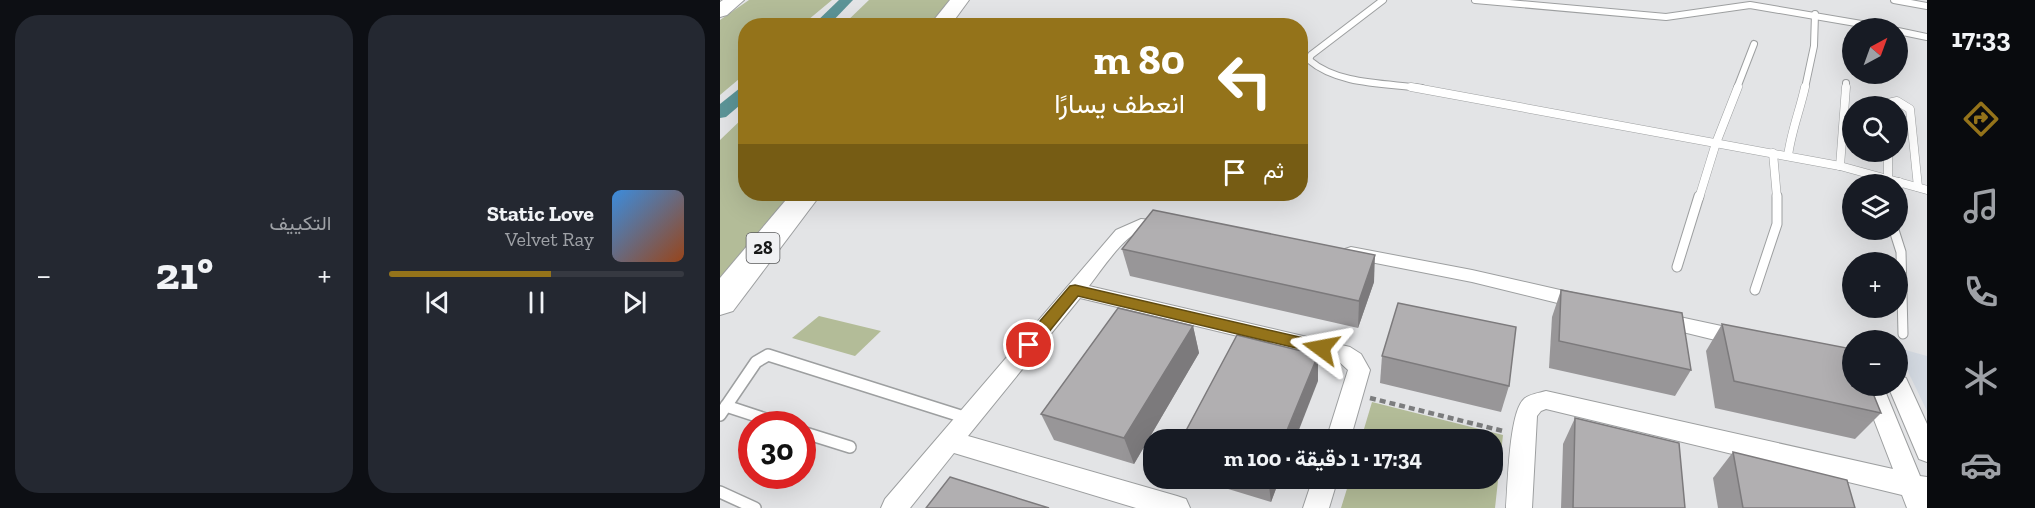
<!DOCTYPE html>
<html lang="ar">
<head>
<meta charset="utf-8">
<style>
	:root { --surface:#171b24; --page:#242831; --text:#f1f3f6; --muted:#9ea1a6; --line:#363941; --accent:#94731a }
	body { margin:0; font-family:"Zilla Slab",Vazirmatn,serif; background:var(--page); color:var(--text); direction:rtl; height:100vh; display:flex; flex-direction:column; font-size:22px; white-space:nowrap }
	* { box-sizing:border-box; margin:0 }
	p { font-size:20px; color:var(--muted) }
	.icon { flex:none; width:33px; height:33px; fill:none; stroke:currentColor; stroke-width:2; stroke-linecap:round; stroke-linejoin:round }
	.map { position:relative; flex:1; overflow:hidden; direction:ltr }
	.sheet { display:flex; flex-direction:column; gap:15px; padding:15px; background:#0d0f14; width:720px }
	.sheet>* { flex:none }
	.guide { position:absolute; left:18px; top:18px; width:570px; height:183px; border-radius:24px; box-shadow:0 6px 24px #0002; direction:rtl; background:#94731a; color:#fff; overflow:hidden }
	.needle { width:39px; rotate:41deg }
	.controls { position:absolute; left:1122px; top:18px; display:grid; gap:12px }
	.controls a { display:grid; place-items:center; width:66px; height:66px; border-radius:50%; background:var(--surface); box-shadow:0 6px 24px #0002; font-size:30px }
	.speed { position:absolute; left:18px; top:411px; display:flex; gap:12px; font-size:30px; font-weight:700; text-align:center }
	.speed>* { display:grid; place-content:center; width:78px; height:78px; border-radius:50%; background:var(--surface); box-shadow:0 6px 24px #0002; line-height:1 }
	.speed .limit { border:9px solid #d22; background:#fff; color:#111 }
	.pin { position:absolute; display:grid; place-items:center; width:51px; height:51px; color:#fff; margin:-26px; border:3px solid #fff; border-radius:50%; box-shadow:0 2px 6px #0007 }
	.me { position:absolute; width:66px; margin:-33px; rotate:283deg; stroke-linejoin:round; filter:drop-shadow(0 0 4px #0008) }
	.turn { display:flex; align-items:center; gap:21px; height:126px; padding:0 24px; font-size:27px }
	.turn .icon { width:78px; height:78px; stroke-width:2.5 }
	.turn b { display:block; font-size:42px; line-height:51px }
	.then { display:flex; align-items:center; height:57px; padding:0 24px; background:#0003; gap:12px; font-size:22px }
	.big { font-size:45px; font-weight:700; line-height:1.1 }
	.sheet .card { flex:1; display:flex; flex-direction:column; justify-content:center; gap:9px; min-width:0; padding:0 21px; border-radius:24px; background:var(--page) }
	.song { display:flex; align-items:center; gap:18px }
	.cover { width:72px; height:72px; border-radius:9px; background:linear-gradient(135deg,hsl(210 70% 55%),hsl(20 70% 35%)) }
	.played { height:6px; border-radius:3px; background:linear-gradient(90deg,var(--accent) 55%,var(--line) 55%) }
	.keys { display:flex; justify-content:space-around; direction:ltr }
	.heat { display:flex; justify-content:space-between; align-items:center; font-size:33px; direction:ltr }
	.sheet .tiles { flex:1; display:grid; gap:15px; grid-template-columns:repeat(2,1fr) }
	.trip { position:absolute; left:423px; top:429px; width:360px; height:60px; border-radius:24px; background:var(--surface); box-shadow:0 6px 24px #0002; font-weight:700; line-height:60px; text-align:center; direction:rtl }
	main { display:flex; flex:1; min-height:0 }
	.menu { display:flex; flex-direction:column; width:108px; justify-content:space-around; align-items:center; background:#090b0e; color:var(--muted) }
	.menu .icon { width:42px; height:42px }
	.menu .on { color:var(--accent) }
	.menu b { font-size:27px; color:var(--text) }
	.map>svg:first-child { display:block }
	.built { fill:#d4dae2 }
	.green { fill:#b3bc98 }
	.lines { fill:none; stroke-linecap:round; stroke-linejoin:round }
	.canal { fill:#5c9497; fill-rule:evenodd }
	.lane-far3-casing { stroke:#9d9fa0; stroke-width:8 }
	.lane-far2-casing { stroke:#9d9fa0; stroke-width:9 }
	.lane-far1-casing { stroke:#9d9fa0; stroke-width:11 }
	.lane-casing { stroke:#9d9fa0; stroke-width:14 }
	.street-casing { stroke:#9d9fa0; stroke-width:2 }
	.highway-casing { stroke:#9d9fa0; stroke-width:2 }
	.path { stroke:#7c7d7e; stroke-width:4.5; stroke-dasharray:6 4; stroke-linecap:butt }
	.lane-far3 { stroke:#fff; stroke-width:6 }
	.lane-far2 { stroke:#fff; stroke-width:8 }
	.lane-far1 { stroke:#fff; stroke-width:9 }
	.lane { stroke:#fff; stroke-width:11 }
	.street { fill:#fff; fill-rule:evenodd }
	.highway { fill:#fff; fill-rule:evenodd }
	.wall { fill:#989698 }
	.shaded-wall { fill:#7c7a7c }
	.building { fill:#b1afb1; stroke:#7c7a7c; stroke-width:1.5 }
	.route { fill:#94731a; stroke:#604b11; stroke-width:1.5 }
	.labels { text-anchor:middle; stroke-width:6; stroke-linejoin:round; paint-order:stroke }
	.shield { fill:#f0f1f3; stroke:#58595a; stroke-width:1.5 }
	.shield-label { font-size:18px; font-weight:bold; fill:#171818 }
</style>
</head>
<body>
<main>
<nav class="menu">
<b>17:33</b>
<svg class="icon on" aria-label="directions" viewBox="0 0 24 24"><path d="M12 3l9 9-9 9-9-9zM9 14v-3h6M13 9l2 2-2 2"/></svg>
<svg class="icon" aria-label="music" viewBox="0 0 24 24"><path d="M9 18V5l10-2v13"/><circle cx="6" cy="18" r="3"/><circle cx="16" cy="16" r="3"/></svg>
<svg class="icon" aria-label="phone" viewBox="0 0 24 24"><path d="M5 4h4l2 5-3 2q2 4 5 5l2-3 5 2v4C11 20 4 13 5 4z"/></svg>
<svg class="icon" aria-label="climate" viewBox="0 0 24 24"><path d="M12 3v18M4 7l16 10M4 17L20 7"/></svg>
<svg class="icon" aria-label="car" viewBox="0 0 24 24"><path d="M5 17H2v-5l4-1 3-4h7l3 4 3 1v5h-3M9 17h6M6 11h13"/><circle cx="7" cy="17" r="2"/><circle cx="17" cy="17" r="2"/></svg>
</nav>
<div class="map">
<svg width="1207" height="508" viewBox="0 0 1207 508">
	<rect width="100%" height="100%" fill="#e3e4e6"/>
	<polygon class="built" points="1178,348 1207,356 1207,411 1178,351"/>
	<g class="green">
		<polygon points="29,0 112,0 82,25 26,26 25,74 0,95 0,20"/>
		<polygon points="149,0 230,0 209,25 122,26"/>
		<polygon points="25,116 26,194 71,194 0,280 0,140"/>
		<polygon points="99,316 161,331 135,356 72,338"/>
		<polygon points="652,402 783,435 775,508 621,508 630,479 772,478 772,440 641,439"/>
	</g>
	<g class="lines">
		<g class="canal">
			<polygon points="119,0 133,0 108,26 92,26"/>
			<polygon points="26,86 26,100 6,117 0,118 0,104 20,88"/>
		</g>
		<defs>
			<g id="lane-far3">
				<path d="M 663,0 L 591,55 L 589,60 C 618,85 665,83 702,88"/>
				<polyline points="755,0 946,17 1030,5 1165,28"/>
				<polyline points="1174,0 1207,6"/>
				<polyline points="1178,31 1207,37"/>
				<polyline points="1017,88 1034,44"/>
				<polyline points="1085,88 1094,46 1095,14"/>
				<polyline points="1126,88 1126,83"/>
			</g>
			<g id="lane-far2">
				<polyline points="691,87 1120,166 1207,190"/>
				<polyline points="1168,106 1168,103 1177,101 1190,109 1198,187"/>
				<polyline points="1168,152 1168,179"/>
				<polyline points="1053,153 1057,198"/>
				<path d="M 1068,156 C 1071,132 1080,110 1085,87"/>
				<polyline points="1120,166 1126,87"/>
				<polyline points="1178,196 1179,182"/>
				<polyline points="979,198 996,143 1018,87"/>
			</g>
			<g id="lane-far1">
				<polyline points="1174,230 1181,252 1183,334"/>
				<polyline points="957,267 979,196"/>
				<polyline points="1035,290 1057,224 1057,196"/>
			</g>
			<g id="lane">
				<polyline points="6,406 61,424"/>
				<polyline points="0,415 36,362 48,355 247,418"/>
				<polyline points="82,432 130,447"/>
				<polyline points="0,492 35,508"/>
			</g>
			<g id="street">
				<path d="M 421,219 L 452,222 L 455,226 L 452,230 C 443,232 433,228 424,230 C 405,233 381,271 369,286 L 630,347 L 641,354 L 650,370 L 630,440 L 606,440 L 628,370 L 617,360 L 360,298 L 248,436 L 457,496 L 466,499 L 470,508 L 416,508 L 234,453 L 190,508 L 161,508 L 165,499 L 396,230 Z"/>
				<polygon points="631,247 752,270 862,295 869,297 872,302 869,307 862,309 752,282 625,257 622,253 625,249"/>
				<polygon points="941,313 1020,330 1027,332 1030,338 1027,344 1020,346 934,325 931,320 934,315"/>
				<polygon points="1178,375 1186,378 1207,424 1207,462 1199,459 1168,386 1178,386"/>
				<path d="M 1141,386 L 1163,386 L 1200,476 L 1207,477 L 1207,508 L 1187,508 L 1182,495 L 826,409 L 821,411 L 817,416 L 812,508 L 786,508 C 788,485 789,412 804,399 C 809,394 819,393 826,391 L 1173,469 Z"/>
				<polygon points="593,478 618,478 609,508 583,508"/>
			</g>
			<g id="highway">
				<polygon points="3,0 24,0 7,15 0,17 0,2"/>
				<polygon points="230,0 249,0 230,26 209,26"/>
				<polygon points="71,194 101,194 13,311 0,315 0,278"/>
			</g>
		</defs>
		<use href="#lane-far3" class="lane-far3-casing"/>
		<use href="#lane-far2" class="lane-far2-casing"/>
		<use href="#lane-far1" class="lane-far1-casing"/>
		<use href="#lane" class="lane-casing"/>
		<use href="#street" class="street-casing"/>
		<use href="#highway" class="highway-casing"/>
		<polyline class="path" points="650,398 783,431"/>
		<use href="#lane-far3" class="lane-far3"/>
		<use href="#lane-far2" class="lane-far2"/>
		<use href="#lane-far1" class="lane-far1"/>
		<use href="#lane" class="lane"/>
		<use href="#street" class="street"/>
		<use href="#highway" class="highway"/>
	</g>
	<g class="wall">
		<polygon points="402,249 654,282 638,328 410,276"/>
		<polygon points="841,290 971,370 955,396 829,368 832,317"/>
		<polygon points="1002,324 1161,413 1135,439 995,408 986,351"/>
		<polygon points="473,326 479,353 414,464 334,440 321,414"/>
		<polygon points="662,356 789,386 781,412 660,383"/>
		<polygon points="855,418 965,508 841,508 843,444"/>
		<polygon points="1013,452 1135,508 998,508 993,478"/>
		<polygon points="472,478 560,478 551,502"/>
	</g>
	<g class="shaded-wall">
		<polygon points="655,255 654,282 638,328 639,301"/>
		<polygon points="473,326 479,353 414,464 404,438"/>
		<polygon points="598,355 598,381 575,440 563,440"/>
		<polygon points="548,478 560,478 551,502"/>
	</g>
	<g class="building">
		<polygon points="433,210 655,255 639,301 402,249"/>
		<polygon points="841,290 962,313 971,370 839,341"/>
		<polygon points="678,303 796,327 789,386 662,356"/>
		<polygon points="398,308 473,326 404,438 321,414"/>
		<polygon points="1002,324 1132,349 1132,386 1150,386 1161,413 1014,381"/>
		<polygon points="517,335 598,355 563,440 461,440"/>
		<polygon points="855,418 959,443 965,508 853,508"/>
		<polygon points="1013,452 1127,480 1135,508 1023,508"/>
		<polygon points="230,477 329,508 206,508"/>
	</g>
	<polygon class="route" points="355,285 601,342 606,343 609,348 606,352 601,354 358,296 315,349 303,349 301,345 303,341 350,286"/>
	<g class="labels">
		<rect class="shield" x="26.5" y="233" width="33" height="30" rx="4.5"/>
		<g class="shield-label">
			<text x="43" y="254">28</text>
		</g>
	</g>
</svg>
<div class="controls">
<a><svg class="needle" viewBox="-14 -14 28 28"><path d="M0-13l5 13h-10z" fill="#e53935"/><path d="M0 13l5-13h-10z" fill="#9ea1a6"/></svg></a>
<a><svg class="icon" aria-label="search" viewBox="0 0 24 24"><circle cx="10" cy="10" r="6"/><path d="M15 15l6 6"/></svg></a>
<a><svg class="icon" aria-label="layers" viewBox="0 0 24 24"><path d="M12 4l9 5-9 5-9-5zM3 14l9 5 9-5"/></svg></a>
<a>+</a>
<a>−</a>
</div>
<div class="speed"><div class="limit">30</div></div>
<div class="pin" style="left:309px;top:345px;background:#d93025"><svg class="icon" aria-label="arrive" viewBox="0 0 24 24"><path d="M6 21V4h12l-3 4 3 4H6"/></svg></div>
<svg class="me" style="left:601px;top:348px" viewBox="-20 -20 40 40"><path d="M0-17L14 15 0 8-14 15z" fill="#94731a" stroke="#fff" stroke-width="4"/></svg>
<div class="trip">17:34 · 1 دقيقة · 100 m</div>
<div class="guide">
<div class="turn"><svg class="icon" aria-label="left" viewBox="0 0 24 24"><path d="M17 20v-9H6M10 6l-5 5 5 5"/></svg><div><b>80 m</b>انعطف يسارًا</div></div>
<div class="then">ثم<svg class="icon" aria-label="arrive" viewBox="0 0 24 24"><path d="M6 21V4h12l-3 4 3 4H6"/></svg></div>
</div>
</div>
<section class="sheet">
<div class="tiles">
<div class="card">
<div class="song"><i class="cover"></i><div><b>Static Love</b><p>Velvet Ray</p></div></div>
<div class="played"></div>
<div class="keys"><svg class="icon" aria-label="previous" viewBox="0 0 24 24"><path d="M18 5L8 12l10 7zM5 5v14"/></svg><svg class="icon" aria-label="pause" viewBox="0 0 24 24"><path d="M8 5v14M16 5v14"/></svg><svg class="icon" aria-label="next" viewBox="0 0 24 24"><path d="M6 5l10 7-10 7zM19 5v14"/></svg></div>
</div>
<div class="card"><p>التكييف</p>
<div class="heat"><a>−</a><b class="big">21°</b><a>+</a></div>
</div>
</div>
</section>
</main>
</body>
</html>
